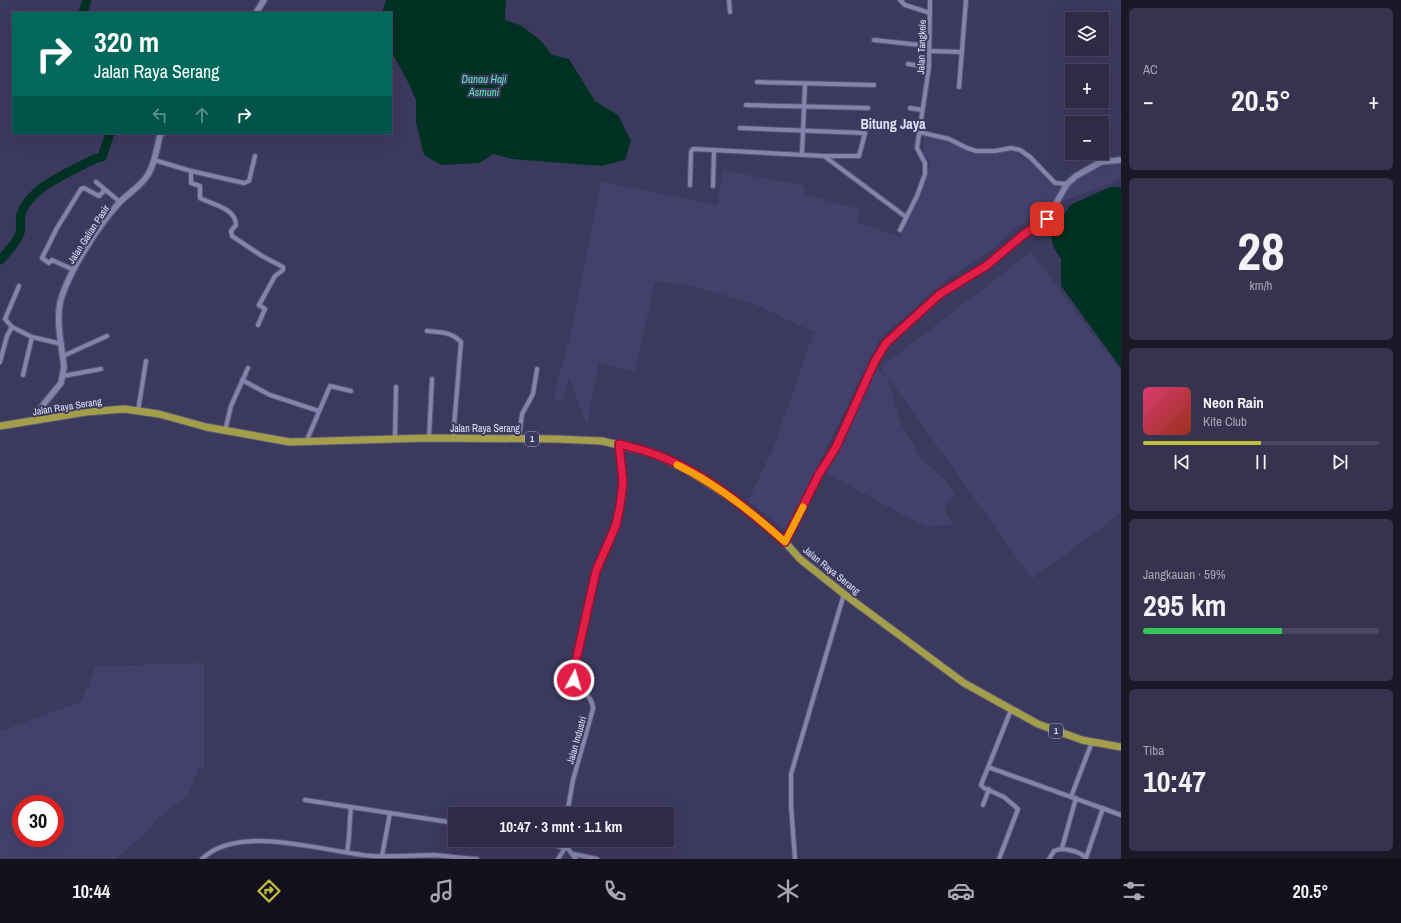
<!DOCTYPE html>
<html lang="id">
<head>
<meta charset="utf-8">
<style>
	:root { --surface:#2d2b46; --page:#35334d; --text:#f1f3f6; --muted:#a7a7b3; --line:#48475f; --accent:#c3bd3e }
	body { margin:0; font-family:"Archivo Narrow",sans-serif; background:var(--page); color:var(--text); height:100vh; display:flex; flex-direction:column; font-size:15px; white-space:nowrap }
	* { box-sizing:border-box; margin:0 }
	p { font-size:13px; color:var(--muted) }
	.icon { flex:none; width:22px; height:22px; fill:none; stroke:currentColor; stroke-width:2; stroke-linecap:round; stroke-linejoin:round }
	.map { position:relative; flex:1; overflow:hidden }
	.panel { display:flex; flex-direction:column; gap:8px; padding:8px; background:#191826; width:280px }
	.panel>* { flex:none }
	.hud { position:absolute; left:12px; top:12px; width:380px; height:122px; border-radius:0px; box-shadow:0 4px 16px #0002,0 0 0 1px var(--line); background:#00695c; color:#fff; overflow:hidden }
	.controls { position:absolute; left:1065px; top:12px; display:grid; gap:8px }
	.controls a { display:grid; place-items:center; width:44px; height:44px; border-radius:0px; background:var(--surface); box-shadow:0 4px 16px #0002,0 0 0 1px var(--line); font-size:20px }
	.speed { position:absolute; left:12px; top:795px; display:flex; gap:8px; font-size:20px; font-weight:700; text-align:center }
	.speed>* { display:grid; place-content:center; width:52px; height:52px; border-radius:50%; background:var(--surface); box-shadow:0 4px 16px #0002,0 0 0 1px var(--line); line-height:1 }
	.speed .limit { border:6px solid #d22; background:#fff; color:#111 }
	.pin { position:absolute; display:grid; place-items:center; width:34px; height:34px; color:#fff; margin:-17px; border-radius:8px; box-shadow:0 2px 6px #0006 }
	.me { position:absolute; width:44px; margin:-22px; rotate:6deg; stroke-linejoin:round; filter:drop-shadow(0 0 3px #0008) }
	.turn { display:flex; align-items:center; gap:14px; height:84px; padding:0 16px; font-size:18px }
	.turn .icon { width:52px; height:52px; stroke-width:2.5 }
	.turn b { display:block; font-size:28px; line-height:34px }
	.lanes { display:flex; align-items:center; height:38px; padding:0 16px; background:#0003; justify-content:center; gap:20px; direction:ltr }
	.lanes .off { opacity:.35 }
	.big { font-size:30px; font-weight:700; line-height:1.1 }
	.panel .tile { flex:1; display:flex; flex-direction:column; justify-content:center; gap:6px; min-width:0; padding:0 14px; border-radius:6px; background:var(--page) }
	.panel .dial { align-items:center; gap:0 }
	.dial b { font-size:52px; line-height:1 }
	.song { display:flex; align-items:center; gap:12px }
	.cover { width:48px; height:48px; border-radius:6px; background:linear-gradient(135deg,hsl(340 70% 55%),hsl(10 70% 35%)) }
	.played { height:4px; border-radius:2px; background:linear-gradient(90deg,var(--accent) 50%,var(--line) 50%) }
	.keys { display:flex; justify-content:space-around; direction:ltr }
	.heat { display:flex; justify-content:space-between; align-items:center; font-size:22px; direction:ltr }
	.charge { height:6px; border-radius:3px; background:linear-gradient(90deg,#34c759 59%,var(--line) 0) }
	.trip { position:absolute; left:448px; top:807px; width:226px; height:40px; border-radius:0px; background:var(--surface); box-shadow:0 4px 16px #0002,0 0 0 1px var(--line); font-weight:700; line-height:40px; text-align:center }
	.tabs { display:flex; height:64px; justify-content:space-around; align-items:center; background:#12111c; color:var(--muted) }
	.tabs .icon { width:28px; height:28px }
	.tabs .active { color:var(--accent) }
	.tabs b { font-size:18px; color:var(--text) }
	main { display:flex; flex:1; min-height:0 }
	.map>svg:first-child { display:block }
	.built { fill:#43406c; fill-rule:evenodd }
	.water { fill:#003122 }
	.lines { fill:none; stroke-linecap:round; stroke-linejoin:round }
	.river { stroke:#003122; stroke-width:9 }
	.minor-casing { stroke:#585575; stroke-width:6 }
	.tertiary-casing { stroke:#585575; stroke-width:8 }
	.trunk-casing { stroke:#585575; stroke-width:9 }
	.minor { stroke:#8583ad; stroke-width:4 }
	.tertiary { stroke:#8583ad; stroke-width:5.5 }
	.trunk { stroke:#a29e4a; stroke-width:7 }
	.route-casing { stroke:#92132f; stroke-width:10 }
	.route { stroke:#e11d48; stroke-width:7 }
	.slow { stroke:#f59e0b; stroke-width:7 }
	.labels { text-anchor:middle; stroke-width:4; stroke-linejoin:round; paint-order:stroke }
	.shield { fill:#3c395e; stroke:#afaec9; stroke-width:1 }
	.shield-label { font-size:9px; font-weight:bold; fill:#e0e0f7 }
	.street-label { font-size:10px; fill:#e0e0f7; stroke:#3c395e }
	.water-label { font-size:11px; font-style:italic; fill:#5de9b8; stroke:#3c395e }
	.district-label { font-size:14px; font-weight:bold; fill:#e0e0f7; stroke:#3c395e }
</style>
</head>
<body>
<main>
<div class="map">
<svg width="1121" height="859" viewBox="0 0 1121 859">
	<rect width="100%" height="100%" fill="#3c395e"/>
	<g class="built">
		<polygon points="924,137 955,144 968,152 983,154 1009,150 1026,158 1035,166 1049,183 1058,188 1073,183 1083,175 1102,164 1116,162 1121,163 1121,179 1045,208 1016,228 990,251 946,280 880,339 786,530 748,501 774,446 814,332 756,305 686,284 655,282 635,372 599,363 587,425 569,378 563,400 558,400 554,398 554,392 569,342 601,182 718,205 722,170 804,186 805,195 860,209 856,222 900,237 928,176 929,160 923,153"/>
		<polygon points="1031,252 1121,372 1121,513 1032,579 888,377 899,420 922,460 946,480 955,496 945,503 945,513 954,525 926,526 894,510 825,472 839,449 876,368 887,377 881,367"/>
		<path d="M 204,663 L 204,768 L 199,768 L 188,796 L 155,820 L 153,826 L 116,859 L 0,859 L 0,731 L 81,702 L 96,666 ZM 21,804 L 55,804 L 55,838 L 21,838 Z"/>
	</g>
	<g class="water">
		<polygon points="386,0 506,0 505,20 522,26 541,41 552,55 569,59 595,101 618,115 631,141 625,160 602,166 512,159 494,154 479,163 441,165 424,155 416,122 416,100 408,82 391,51 391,13 382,13"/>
		<polygon points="1110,187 1121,187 1121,368 1061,286 1061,259 1054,248 1051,236 1070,205"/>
	</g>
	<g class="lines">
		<g class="river">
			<polyline points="83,13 87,0"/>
			<path d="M 0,260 C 7,253 16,243 20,233 C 22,227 19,220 21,214 C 31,186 69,173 94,159 L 102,157 L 110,133"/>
		</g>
		<defs>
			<g id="minor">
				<polyline points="729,0 730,12"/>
				<polyline points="900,0 905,5 930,13"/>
				<polyline points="874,40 929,46"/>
				<polyline points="930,51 962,52"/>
				<polyline points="908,64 929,67"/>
				<polyline points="757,82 874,85"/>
				<polyline points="959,87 966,0"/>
				<polyline points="746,105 868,108"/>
				<polyline points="910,108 922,110"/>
				<polyline points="740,128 865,133 859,156 824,156"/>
				<polyline points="919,132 949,139 967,148 976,151 995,151 1011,148 1020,150 1030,157 1055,183 1067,184"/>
				<polyline points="802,154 805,84"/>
				<polyline points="154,160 191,171 244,183 249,181 255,156"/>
				<path d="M 191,171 L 191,183 L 200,186 L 200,198 C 211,204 236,208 236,225 L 231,231 L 232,236 L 262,256 L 283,267 L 283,270 L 275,276 L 259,305 L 265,309 L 258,325"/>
				<polyline points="96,182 120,202"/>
				<polyline points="690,185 691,152 693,149 824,156 906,217"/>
				<polyline points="713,186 714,150"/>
				<polyline points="900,230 917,196 925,174 925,163 917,148 929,67 930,0"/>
				<polyline points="74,270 52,260 49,263 42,258 57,228 81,189 84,188 99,196 105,190"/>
				<polyline points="12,327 5,319 19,286"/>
				<path d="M 427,331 C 441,332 451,332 461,342 L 453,438"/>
				<polyline points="63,356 107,336"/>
				<polyline points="0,362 7,336 12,327 32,337 62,344"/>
				<polyline points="23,375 32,337"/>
				<polyline points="63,376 101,369"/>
				<polyline points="242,380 270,395 319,411"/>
				<polyline points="138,411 146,361"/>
				<polyline points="225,431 231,406 248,368"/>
				<polyline points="395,438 396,387"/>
				<polyline points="429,438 432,379"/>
				<polyline points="519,438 522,414 533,394 537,369"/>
				<polyline points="306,442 330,386 351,391"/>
				<polyline points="988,767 1121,815"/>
				<polyline points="1071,797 1092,742"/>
				<polyline points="305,800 455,823"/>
				<polyline points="983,805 989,789"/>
				<path d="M 567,814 L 573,780 L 593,709 C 593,693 573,688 573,674 L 596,571 L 616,525 L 620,506 L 623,482 L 619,445"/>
				<polyline points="536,840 565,848"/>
				<polyline points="565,845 576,859"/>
				<polyline points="1062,848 1076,798"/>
				<path d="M 347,852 C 350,837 349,823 351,808"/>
				<polyline points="574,854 597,859"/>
				<polyline points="382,856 390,813"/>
				<polyline points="1086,858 1103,808"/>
				<path d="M 202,859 C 240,822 326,853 373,856 C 394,857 414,855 434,855 C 448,856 462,858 477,859"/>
				<polyline points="558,859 565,848 566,840"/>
				<polyline points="795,859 791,805 791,774 844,594"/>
				<polyline points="999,859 1018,809 1004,797 984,788 981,785 1011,710"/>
				<path d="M 1049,859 L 1054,851 C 1062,847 1082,851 1086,859"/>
			</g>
			<g id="tertiary">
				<polyline points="256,13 264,0"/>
				<path d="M 35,421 L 43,405 L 61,383 L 64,367 C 62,347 56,323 60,303 C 67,274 98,226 119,203 C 128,193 142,186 149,173 C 155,162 157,148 160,135 L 163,133"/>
				<polyline points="785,542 819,474 836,447 875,361 885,343 940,294 986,266 1023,235 1047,219 1067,184 1076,176 1101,162 1121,160"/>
			</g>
			<polyline id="trunk" points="0,426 86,412 124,409 159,414 206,427 290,442 429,438 556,439 602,441 652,453 686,469 742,505 785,542 800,559 844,594 964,683 1038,724 1082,740 1121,747"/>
		</defs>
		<use href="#minor" class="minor-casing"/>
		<use href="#tertiary" class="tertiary-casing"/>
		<use href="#trunk" class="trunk-casing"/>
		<use href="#minor" class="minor"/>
		<use href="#tertiary" class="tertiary"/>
		<use href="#trunk" class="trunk"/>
	</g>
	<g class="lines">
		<defs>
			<path id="route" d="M 574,680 L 573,674 L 596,571 L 616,525 L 620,506 L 623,482 L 619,444 C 630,447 641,449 651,453 C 700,469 748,509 785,542 L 819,474 L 836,447 L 875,361 L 886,343 L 940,294 L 986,266 L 1023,235 L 1047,219"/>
		</defs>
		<use href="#route" class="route-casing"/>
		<use href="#route" class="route"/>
		<path class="slow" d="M 677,465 C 717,484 752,512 785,542 L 803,507"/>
	</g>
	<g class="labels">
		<g class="shield">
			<rect x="525" y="432" width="14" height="14" rx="3"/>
			<rect x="1049" y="724" width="14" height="14" rx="3"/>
		</g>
		<g class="shield-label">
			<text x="532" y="442">1</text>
			<text x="1056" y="734">1</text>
		</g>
		<g class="street-label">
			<text transform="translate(921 47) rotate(-88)" y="4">Jalan Tangkele</text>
			<text transform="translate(88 234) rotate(-57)" y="4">Jalan Galian Pasir</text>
			<text transform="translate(67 406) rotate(-9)" y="4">Jalan Raya Serang</text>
			<text x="485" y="432">Jalan Raya Serang</text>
			<text transform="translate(832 570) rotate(39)" y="4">Jalan Raya Serang</text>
			<text transform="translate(576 740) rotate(-74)" y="4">Jalan Industri</text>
		</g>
		<g class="water-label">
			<text x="484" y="83">Danau Haji<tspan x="484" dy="13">Asmuni</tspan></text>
		</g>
		<g class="district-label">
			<text x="893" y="129">Bitung Jaya</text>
		</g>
	</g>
</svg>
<div class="controls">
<a><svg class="icon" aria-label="layers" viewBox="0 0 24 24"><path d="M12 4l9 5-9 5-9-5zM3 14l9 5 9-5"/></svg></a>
<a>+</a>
<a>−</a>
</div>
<div class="speed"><div class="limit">30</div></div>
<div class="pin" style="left:1047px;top:219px;background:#d93025"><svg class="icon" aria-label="arrive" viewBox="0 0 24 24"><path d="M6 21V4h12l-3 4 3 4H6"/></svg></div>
<svg class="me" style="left:574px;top:680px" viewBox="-20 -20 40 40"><circle r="17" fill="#e11d48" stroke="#fff" stroke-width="3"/><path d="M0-11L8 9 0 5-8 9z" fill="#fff"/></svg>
<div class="trip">10:47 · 3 mnt · 1.1 km</div>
<div class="hud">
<div class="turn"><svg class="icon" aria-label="right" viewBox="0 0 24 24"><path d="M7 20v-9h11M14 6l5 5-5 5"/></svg><div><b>320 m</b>Jalan Raya Serang</div></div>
<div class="lanes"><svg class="icon off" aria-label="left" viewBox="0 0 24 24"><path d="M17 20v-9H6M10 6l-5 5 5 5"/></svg><svg class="icon off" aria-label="ahead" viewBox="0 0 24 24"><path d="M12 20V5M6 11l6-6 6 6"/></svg><svg class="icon" aria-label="right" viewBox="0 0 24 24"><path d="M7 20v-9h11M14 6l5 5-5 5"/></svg></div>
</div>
</div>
<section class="panel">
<div class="tile"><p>AC</p>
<div class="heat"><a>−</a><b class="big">20.5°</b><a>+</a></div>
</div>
<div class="tile dial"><b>28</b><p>km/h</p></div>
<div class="tile">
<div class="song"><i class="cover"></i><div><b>Neon Rain</b><p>Kite Club</p></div></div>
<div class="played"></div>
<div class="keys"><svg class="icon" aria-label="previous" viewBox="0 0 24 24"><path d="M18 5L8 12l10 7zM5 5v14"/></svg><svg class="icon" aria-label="pause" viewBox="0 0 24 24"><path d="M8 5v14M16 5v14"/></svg><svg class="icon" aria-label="next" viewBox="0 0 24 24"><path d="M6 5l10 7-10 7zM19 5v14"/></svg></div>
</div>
<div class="tile"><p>Jangkauan · 59%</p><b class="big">295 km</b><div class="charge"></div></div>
<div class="tile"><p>Tiba</p><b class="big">10:47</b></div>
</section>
</main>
<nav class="tabs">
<b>10:44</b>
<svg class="icon active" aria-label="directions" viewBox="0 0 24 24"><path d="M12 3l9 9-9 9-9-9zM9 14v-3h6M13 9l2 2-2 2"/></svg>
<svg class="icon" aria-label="music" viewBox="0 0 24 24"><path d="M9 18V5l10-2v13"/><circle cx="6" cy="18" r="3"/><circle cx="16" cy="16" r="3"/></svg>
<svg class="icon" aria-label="phone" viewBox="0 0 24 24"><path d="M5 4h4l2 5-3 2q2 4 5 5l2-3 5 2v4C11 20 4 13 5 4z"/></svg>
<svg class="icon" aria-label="climate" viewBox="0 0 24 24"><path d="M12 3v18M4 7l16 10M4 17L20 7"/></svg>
<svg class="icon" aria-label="car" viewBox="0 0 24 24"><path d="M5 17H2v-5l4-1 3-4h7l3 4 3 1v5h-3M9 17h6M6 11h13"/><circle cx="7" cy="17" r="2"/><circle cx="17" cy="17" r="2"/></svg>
<svg class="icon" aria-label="filters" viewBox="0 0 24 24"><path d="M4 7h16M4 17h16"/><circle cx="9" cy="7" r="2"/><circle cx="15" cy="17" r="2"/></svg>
<b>20.5°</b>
</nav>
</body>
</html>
